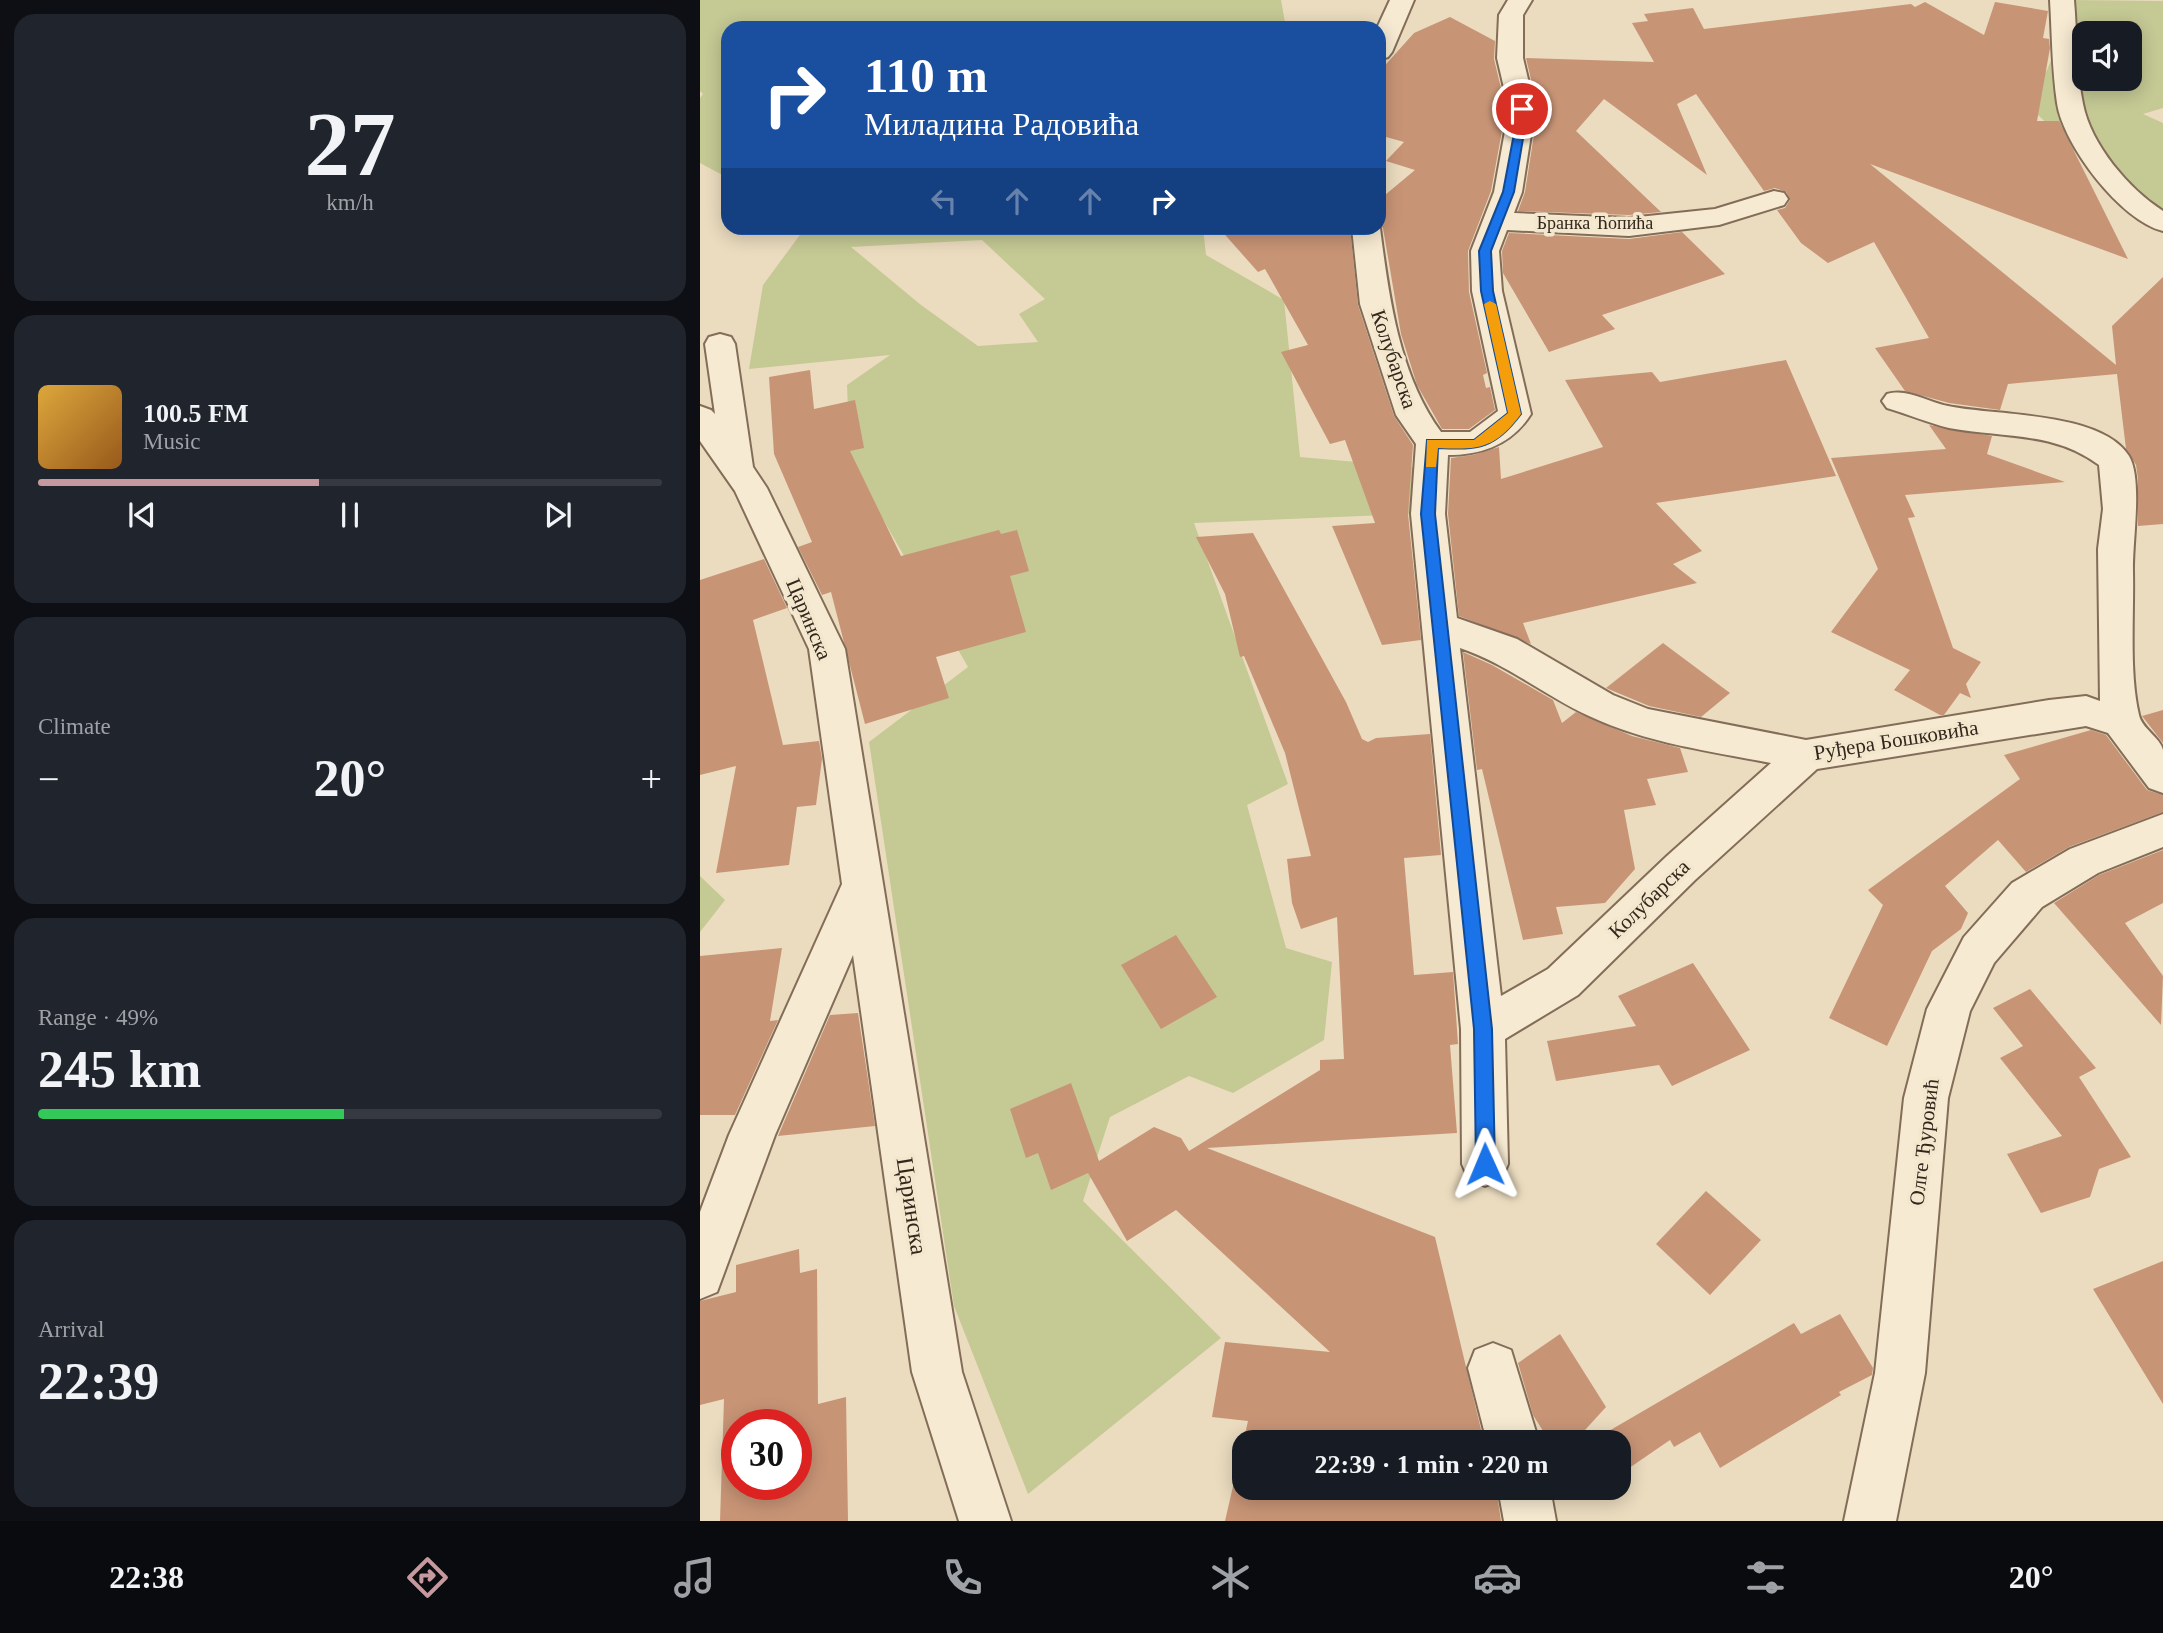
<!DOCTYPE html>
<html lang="en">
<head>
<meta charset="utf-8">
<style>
	:root { --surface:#171b24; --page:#20242c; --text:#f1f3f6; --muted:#9ea1a6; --line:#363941; --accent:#c5999d }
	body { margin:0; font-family:"Times New Roman",serif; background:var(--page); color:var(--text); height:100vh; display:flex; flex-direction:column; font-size:26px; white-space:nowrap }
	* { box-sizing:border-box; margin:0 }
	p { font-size:23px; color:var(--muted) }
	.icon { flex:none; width:38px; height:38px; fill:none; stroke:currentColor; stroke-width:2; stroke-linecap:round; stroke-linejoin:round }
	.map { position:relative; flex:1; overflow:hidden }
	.sheet { display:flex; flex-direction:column; gap:14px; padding:14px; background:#0d0f14; width:700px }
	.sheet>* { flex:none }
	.top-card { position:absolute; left:21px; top:21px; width:665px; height:214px; border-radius:21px; box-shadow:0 4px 18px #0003; background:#1a4fa0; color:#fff; overflow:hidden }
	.fabs { position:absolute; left:1372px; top:21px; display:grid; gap:14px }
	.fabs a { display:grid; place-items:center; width:70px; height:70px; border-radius:14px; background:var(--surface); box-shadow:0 4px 18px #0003; font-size:35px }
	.speed { position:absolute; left:21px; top:1409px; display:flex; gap:14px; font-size:35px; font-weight:700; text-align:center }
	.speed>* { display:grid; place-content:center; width:91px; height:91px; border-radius:50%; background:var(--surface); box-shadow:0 4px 18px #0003; line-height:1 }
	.speed .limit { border:10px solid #d22; background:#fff; color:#111 }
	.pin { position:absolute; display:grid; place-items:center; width:60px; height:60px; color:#fff; margin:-30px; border:4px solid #fff; border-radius:50%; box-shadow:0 2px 7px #0007 }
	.me { position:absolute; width:77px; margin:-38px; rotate:359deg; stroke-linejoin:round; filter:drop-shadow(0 0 5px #0008) }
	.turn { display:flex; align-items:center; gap:24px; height:147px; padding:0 28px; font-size:32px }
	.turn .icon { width:91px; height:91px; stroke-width:2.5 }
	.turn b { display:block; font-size:49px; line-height:60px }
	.lanes { display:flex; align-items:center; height:66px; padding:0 28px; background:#0003; justify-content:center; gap:35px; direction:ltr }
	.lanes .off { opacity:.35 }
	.big { font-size:52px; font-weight:700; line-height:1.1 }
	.sheet .card { flex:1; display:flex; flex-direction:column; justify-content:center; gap:10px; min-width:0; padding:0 24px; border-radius:21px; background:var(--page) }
	.sheet .dial { align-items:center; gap:0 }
	.dial b { font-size:91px; line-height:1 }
	.song { display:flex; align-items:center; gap:21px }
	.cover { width:84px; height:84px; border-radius:10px; background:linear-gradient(135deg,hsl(40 70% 55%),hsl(30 70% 35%)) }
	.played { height:7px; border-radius:4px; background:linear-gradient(90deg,var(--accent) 45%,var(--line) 45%) }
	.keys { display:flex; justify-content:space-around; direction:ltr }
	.heat { display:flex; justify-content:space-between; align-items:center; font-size:38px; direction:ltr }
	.charge { height:10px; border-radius:5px; background:linear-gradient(90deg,#34c759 49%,var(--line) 0) }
	.trip { position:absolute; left:532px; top:1430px; width:399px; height:70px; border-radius:21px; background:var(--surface); box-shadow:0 4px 18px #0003; font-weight:700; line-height:70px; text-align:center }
	.tab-bar { display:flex; height:112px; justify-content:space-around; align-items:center; background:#090b0e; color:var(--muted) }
	.tab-bar .icon { width:49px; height:49px }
	.tab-bar .selected { color:var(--accent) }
	.tab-bar b { font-size:32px; color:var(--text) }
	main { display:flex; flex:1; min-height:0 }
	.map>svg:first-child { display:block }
	.green { fill:#c5c994; fill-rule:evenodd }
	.building { fill:#c89476; fill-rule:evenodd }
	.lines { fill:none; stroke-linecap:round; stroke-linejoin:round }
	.minor-casing { stroke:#836d58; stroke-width:4 }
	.minor { fill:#f7ead2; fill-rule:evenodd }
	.route { fill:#1a73e8; stroke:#114b97; stroke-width:2 }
	.slow { fill:#f59e0b }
	.labels { text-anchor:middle; stroke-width:7; stroke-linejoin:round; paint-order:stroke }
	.far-street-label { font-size:18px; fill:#33261c; stroke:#f3e7ce }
	.street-label { font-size:21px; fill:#33261c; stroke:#f3e7ce }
	.near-street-label { font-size:24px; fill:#33261c; stroke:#f3e7ce }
</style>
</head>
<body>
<main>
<section class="sheet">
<div class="card dial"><b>27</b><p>km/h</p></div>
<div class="card">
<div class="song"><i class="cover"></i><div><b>100.5 FM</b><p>Music</p></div></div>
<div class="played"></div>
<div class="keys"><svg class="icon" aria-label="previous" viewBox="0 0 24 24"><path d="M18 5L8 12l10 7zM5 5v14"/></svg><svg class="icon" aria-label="pause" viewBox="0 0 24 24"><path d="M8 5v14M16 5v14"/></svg><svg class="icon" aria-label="next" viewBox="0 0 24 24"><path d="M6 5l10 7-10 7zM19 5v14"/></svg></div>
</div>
<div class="card"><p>Climate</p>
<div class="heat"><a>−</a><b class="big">20°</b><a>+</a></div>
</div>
<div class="card"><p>Range · 49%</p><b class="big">245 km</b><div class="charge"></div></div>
<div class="card"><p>Arrival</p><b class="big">22:39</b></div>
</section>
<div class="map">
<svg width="1463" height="1521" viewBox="0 0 1463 1521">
	<rect width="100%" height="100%" fill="#ebdcbf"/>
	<g class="green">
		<polygon points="0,0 581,0 586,28 28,28 28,178 0,163 0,98 3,94 0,91"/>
		<path d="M 1370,0 L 1463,1 L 1463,108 L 1443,114 L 1463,123 L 1463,231 L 1390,166 L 1325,102 L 1347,70 L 1373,9 ZM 1384,33 L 1430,33 L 1430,79 L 1384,79 Z"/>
		<path d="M 105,228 L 503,228 L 506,255 L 584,300 L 600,457 L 713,467 L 710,514 L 494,523 L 588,784 L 547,805 L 586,948 L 632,962 L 624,1040 L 533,1093 L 489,1076 L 410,1117 L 383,1201 L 521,1338 L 328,1494 L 254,1306 L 169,742 L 268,667 L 150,462 L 147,385 L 190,355 L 49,369 L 63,285 ZM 282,240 L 345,299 L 319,314 L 338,342 L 278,346 L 221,305 L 151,247 Z"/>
		<polygon points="0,876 25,900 0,932"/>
	</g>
	<g class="building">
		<polygon points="1225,2 1284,35 1295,2 1348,11 1343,38 1349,39 1350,48 1337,121 1359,121 1428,259 1170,164 1416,365 1412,326 1463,277 1463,524 1438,526 1438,479 1436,465 1426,449 1417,374 1308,384 1300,410 1249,403 1205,391 1175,348 1229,338 1174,242 1128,263 1101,243 1077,210 1085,208 1090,200 1086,192 1075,188 1064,191 996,94 977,104 1007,175 904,99 876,131 961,212 929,215 818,211 825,192 838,109 826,58 954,62 932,23 948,21 944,14 993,8 1004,29 1211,4 1215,7"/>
		<polygon points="750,17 795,41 794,59 806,109 791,191 768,251 769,292 787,373 783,375 786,388 790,387 795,410 769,429 742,429 717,385 701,334 683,228 679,225 679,200 715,170 686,161 704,142 679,135 679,72 714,33"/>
		<polygon points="519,228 650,228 658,305 694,416 713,445 708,514 721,640 682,645 632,526 675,523 645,440 630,444 581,352 608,345 565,269 558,272"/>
		<polygon points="982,232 1025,274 902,315 915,329 849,352 803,273 802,251 809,233 929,239"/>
		<polygon points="1086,360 1136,476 956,503 1002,551 973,564 997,583 823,623 831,644 759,616 748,514 751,458 773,455 799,447 801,479 903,447 865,380 952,372 960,382"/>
		<polygon points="110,370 114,409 155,400 164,448 150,451 201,556 299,530 301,534 317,530 329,571 310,576 326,632 236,657 249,698 165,724 131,592 122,595 98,547 112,542 74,454 69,377"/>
		<polygon points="1229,425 1292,436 1287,454 1365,482 1205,495 1215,517 1208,518 1253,648 1281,662 1266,684 1271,698 1260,693 1244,715 1240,715 1194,690 1210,670 1131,632 1178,569 1131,458 1246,449"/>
		<polygon points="553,533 646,702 662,739 668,742 676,738 730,734 741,855 704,858 714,975 753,972 758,1044 750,1045 757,1133 507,1148 735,1237 784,1442 544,1442 544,1488 796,1488 801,1521 525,1521 548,1421 512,1417 525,1342 630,1352 476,1210 427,1241 388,1173 351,1190 338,1153 326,1158 310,1109 371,1083 399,1161 454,1127 481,1138 489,1151 620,1070 620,1060 644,1059 637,917 601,929 592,903 587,859 611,856 585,753 544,656 540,657 525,594 496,537"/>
		<polygon points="64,559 87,608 53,620 83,745 119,741 122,759 116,805 97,807 89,865 16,873 36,766 0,775 0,580"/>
		<polygon points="963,643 1030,693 1001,717 949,706 906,688"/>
		<polygon points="763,652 792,665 853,700 862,723 876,712 932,736 980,748 988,772 947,779 956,805 924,810 935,869 905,903 856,907 863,934 823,940 782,769 777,770"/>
		<polygon points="1463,710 1463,743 1442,716"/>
		<polygon points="1391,730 1406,735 1447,790 1463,795 1463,812 1369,847 1326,872 1298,840 1245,886 1268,913 1261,929 1232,951 1187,1046 1129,1018 1183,905 1168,890 1320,779 1304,755"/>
		<polygon points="1463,850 1463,903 1425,923 1463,976 1461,1025 1354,903 1399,875"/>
		<polygon points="476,935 517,997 461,1029 421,965"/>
		<polygon points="82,948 70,1021 78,1020 35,1115 0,1115 0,956"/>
		<polygon points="993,963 1050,1050 972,1086 959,1065 856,1081 847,1041 936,1026 918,996"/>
		<polygon points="1330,989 1396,1068 1379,1077 1431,1157 1399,1169 1390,1197 1341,1213 1307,1154 1362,1136 1300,1058 1323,1046 1293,1008"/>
		<polygon points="158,1013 175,1126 78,1136 130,1015"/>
		<polygon points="1006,1191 1061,1240 1010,1295 956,1244"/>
		<path d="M 99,1249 L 100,1273 L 117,1269 L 118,1404 L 146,1397 L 148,1521 L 20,1521 L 24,1399 L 0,1405 L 0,1301 L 36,1292 L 36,1265 ZM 37,1424 L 96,1424 L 96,1484 L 37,1484 Z"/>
		<polygon points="1463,1261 1463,1404 1393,1289"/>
		<polygon points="1140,1314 1173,1368 1172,1375 1139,1392 1141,1395 1020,1468 1000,1432 974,1447 970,1440 919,1475 919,1442 890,1442 1094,1323 1101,1334"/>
		<polygon points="860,1334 906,1407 874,1442 850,1442 833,1415 818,1363"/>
	</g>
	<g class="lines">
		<defs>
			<g id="minor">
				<polygon points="690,0 714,0 692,52 688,57 679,60 677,28"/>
				<path d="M 808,0 L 832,0 L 823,15 L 823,58 L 835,109 L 822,192 L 814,213 L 929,218 L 1015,209 L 1074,191 L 1084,193 L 1088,199 L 1084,205 L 1019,225 L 929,236 L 807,230 L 799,251 L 802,291 L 831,414 C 812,444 782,455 748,455 L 745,514 L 757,618 L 817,639 L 913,695 L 948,709 L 1106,740 L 1349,700 L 1386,696 L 1400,701 L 1398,549 L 1403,509 L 1399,465 C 1353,431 1302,438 1249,428 C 1228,423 1208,414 1187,408 L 1182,401 L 1187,394 C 1208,388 1227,402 1248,406 C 1294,416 1401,411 1429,456 C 1443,479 1432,543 1433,572 C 1434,616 1429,673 1439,715 C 1442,729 1460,737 1463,750 C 1463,763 1463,780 1463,793 L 1449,788 L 1408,733 L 1386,726 L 1117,769 L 995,880 L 878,995 L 805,1039 L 808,1164 L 801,1180 L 785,1186 L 769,1180 L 762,1164 L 761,1029 L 711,514 L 716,444 L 696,415 L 660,304 L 652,228 L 680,228 C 689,297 699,375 741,432 L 770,432 L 798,411 L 772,291 L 771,251 L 794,192 L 809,109 L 797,58 L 799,15 ZM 760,648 C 807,664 844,695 889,716 C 946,743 1009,751 1071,763 L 967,856 L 848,969 L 801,996 Z"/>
				<path d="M 1350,0 L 1374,0 C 1377,34 1376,70 1383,104 C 1391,145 1429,189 1463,211 L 1463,231 C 1421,221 1363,145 1357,103 C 1352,69 1352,34 1350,0 Z"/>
				<polygon points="20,334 31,337 35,344 53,467 67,488 145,649 262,1372 311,1521 259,1521 212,1372 153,955 75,1135 17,1292 0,1299 0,1212 29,1135 142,884 109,649 35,491 0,441 0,406 11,410 15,414 5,344 9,337"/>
				<polygon points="1463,814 1463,847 1398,873 1342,907 1294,963 1270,1011 1248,1098 1225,1373 1196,1521 1144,1521 1175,1373 1204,1098 1227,1009 1264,937 1312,883 1370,849"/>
				<polygon points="793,1343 811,1350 839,1442 787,1442 768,1368 775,1350"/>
				<polygon points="798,1488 850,1488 856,1521 804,1521"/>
			</g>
		</defs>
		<use href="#minor" class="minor-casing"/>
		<use href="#minor" class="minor"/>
	</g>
	<path class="route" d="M 819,107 L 828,109 L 814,192 L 791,251 L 793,291 L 821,414 C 795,449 779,450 738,448 L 735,514 L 792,1029 L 795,1164 L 792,1171 L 785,1174 L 779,1171 L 776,1164 L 774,1029 L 721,514 L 727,440 L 774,440 L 808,413 L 781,291 L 779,251 L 803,192 Z"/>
	<path class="slow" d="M 790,301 L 796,304 L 821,414 C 795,449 779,450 738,448 L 736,467 L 726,467 L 727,440 L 774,440 L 808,413 L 784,304 Z"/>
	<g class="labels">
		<g class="far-street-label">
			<text x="895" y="229">Бранка Ћопића</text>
		</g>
		<g class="street-label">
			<text transform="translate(694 359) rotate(71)" y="7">Колубарска</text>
			<text transform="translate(109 619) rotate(67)" y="7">Царинска</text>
			<text transform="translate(1196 740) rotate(-9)" y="7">Руђера Бошковића</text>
			<text transform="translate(949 899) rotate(-44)" y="7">Колубарска</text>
			<text transform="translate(1224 1142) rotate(-83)" y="7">Олге Ђуровић</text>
		</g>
		<g class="near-street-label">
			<text transform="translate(212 1206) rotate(81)" y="8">Царинска</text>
		</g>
	</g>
</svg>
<div class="fabs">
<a><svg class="icon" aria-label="sound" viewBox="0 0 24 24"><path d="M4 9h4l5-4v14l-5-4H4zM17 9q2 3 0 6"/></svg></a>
</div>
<div class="speed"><div class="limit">30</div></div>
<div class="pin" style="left:822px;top:109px;background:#d93025"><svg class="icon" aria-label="arrive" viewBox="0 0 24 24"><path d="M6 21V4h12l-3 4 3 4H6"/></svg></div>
<svg class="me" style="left:785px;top:1164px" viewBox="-20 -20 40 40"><path d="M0-17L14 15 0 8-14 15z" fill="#1a73e8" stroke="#fff" stroke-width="4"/></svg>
<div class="trip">22:39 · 1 min · 220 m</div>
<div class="top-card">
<div class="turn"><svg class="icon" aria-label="right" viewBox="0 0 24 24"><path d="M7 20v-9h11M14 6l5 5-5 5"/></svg><div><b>110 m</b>Миладина Радовића</div></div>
<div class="lanes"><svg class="icon off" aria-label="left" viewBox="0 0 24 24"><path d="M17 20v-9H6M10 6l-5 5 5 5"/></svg><svg class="icon off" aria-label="ahead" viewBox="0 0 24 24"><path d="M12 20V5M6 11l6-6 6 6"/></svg><svg class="icon off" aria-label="ahead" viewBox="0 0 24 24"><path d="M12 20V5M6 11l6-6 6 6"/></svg><svg class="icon" aria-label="right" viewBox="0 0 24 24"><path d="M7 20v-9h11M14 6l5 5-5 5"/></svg></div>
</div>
</div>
</main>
<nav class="tab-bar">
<b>22:38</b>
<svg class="icon selected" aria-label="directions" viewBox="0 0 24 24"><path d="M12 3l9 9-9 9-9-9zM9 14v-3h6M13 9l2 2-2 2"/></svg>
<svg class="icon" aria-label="music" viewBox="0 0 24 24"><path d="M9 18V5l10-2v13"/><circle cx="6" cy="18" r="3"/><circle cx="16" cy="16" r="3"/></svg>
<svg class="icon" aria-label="phone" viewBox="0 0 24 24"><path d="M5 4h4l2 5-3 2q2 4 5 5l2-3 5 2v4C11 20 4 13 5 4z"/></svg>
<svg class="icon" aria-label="climate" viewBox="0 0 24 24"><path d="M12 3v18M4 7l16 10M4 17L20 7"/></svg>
<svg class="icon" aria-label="car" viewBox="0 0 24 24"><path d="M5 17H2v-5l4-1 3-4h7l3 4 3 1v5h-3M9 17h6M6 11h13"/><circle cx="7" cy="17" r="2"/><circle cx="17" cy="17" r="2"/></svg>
<svg class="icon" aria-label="filters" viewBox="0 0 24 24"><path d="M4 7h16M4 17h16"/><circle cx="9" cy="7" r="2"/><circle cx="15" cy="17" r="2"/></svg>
<b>20°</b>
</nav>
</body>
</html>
